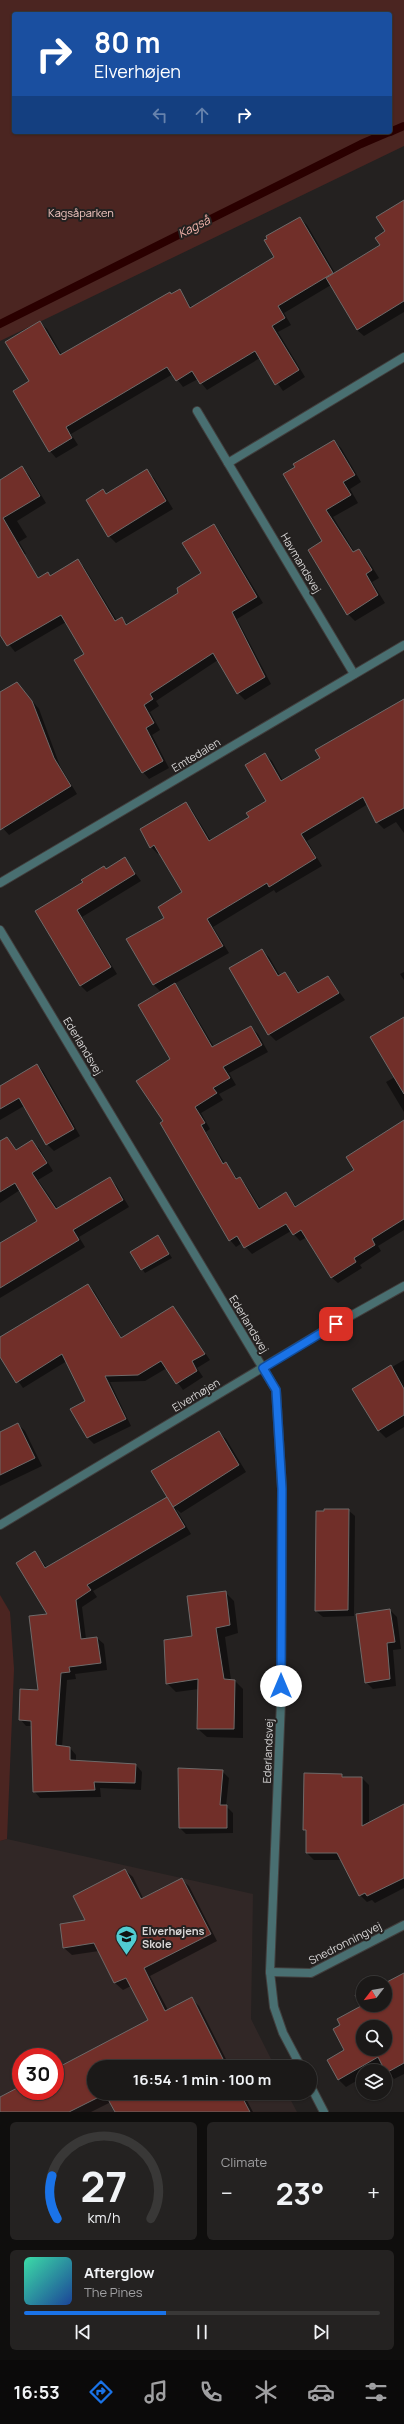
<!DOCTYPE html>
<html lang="en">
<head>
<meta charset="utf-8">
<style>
	:root { --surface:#1b1918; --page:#242221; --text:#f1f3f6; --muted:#a0a0a2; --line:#393837; --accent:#1a73e8 }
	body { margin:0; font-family:Manrope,sans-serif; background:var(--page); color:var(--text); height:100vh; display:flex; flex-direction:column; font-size:15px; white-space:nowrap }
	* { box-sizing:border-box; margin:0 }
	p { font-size:13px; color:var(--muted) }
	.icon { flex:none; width:22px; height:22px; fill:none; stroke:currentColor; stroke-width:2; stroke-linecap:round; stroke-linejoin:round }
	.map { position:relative; height:2112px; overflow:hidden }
	.panel { display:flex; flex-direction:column; gap:10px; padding:10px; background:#0f0e0d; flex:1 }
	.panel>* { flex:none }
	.banner { position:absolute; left:12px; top:12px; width:380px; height:122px; border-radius:4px; box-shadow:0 1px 3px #0004,0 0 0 1px var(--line); background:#1a4fa0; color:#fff; overflow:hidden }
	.needle { width:26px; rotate:239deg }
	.controls { position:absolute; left:356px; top:1976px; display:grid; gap:8px }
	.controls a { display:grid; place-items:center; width:36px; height:36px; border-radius:50%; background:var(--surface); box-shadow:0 1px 3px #0004,0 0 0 1px var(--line); font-size:20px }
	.speed { position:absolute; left:12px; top:2048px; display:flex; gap:8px; font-size:20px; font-weight:700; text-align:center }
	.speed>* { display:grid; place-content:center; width:52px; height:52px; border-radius:50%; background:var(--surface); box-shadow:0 1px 3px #0004,0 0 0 1px var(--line); line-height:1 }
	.speed .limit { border:6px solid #d22; background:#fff; color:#111 }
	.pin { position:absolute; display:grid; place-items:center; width:34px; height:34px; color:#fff; margin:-17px; border-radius:8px; box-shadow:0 2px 6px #0006 }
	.me { position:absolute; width:44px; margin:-22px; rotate:0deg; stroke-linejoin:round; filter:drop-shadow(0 0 3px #0008) }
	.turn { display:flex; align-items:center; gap:14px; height:84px; padding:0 16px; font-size:18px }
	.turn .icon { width:52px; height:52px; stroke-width:2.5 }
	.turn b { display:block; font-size:28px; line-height:34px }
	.lanes { display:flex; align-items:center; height:38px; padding:0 16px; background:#0003; justify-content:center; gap:20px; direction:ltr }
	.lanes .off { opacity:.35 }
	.big { font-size:30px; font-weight:700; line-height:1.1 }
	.panel .widget { flex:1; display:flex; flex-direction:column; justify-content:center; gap:6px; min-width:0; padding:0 14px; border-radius:6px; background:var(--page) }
	.panel .dial { align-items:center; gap:0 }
	.dial svg { height:104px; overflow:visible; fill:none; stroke:var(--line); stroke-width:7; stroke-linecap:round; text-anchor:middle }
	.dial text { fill:var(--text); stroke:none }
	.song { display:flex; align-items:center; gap:12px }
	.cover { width:48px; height:48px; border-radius:6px; background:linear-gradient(135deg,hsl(160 70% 55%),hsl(220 70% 35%)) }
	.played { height:4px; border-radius:2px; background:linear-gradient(90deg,var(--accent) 40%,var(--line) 40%) }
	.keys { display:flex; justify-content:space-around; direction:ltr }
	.heat { display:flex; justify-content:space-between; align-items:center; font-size:22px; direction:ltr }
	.panel .tiles { flex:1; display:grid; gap:10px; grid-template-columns:1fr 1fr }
	.widget:last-child { grid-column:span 2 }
	.trip { position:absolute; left:87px; top:2060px; width:230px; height:40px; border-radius:20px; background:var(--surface); box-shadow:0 1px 3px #0004,0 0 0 1px var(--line); font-weight:700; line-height:40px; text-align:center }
	.dock { display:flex; height:64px; justify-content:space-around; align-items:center; background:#0b0a0a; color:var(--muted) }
	.dock .icon { width:28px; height:28px }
	.dock .on { color:var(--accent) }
	.dock b { font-size:18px; color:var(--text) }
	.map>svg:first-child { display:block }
	.built { fill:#312726; fill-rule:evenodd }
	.green { fill:#4b2521; fill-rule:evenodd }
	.shadow { fill:#0007; fill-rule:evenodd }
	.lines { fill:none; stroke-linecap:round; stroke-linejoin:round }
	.stream { stroke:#2a0000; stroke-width:8 }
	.building { fill:#712f29; stroke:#6e6a69; fill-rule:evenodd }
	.street-casing { stroke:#413e3d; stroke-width:10 }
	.street { stroke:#496f71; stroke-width:8 }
	.route-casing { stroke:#114b97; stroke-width:10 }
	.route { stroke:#1a73e8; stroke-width:7 }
	.labels { text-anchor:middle; stroke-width:4; stroke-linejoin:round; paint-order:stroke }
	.park-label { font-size:11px; fill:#f2c7c1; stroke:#242120 }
	.street-label { font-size:11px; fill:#d9d7d7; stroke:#242120 }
	.poi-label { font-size:11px; font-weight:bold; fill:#d9d7d7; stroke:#242120; text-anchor:start }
	.water-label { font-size:12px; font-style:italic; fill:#f3b4ac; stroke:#242120 }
</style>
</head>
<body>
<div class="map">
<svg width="404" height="2112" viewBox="0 0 404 2112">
	<rect width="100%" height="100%" fill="#242120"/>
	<path class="built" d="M 7,1839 L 253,1894 L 251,2019 L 275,2067 L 94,2067 L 94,2093 L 287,2093 L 297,2112 L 0,2112 L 0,1841 ZM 21,2057 L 55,2057 L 55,2091 L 21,2091 Z"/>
	<g class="green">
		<path d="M 0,0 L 404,0 L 404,146 L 0,341 ZM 14,14 L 390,14 L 390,132 L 14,132 Z"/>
		<polygon points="0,1595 10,1612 14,1669 7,1839 0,1841"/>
	</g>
	<g class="shadow">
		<polygon points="404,201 404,312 364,336 357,330 331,285 284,313 291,325 278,332 305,377 283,391 260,358 207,390 198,379 183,387 173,374 71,434 78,445 56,458 50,451 30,381 40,322 47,329 62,355 180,291 192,308 276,257 300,218 307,225 335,273 381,245"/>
		<polygon points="334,441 341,448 361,482 350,489 358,503 333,517 355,553 359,550 366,557 379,578 372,582 385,603 355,621 348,614 323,541 284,475"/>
		<polygon points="22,468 29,475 46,503 17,521 27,537 19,542 26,554 0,570 0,481"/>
		<polygon points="147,471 154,478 173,509 116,543 109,536 103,490 107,495"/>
		<polygon points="214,525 220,532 263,603 237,619 271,684 245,700 238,693 218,660 156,701 159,706 150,712 160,730 152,735 169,768 149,779 143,772 86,654 66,622 15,652 0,633 0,612 47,573 51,577 77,560 84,567 117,621 122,618 128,625 179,593 202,574"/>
		<polygon points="24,691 39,709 60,766 77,794 9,835 0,825 0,694"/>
		<polygon points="404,699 404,833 396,822 384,829 377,822 368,804 307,841 322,866 276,893 274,890 213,927 229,953 174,984 181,991 214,1047 251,1027 258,1034 268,1052 229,1073 236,1085 219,1094 223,1100 201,1113 210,1129 206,1132 225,1164 238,1179 240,1178 246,1185 261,1209 286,1194 297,1207 404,1185 404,1230 378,1246 381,1251 360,1265 362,1268 338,1283 331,1277 307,1237 300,1241 291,1231 252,1254 242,1243 236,1247 230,1240 172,1060 161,992 154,985 128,939 165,918 184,892 160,853 158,854 151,847 185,803 192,810 211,841 250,818 268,801 265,754 272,761 283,781 321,758"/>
		<polygon points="125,859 141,881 82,917 117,974 87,992 81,986 36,911"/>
		<polygon points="262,950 269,957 280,976 285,974 300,993 328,977 345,1000 276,1041 269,1034"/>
		<polygon points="404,972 404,980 400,974"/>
		<polygon points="404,1018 404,1112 386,1082 395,1077"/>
		<polygon points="37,1065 43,1071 80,1136 54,1151 47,1144 24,1106 0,1120 0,1087"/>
		<polygon points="7,1138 17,1150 32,1141 39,1148 53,1171 38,1180 58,1209 110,1179 116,1185 129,1207 79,1237 85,1247 0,1298 0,1244 39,1221 20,1190 0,1203 0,1142"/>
		<polygon points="158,1236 172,1258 145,1273 131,1252"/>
		<polygon points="88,1285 94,1291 122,1338 173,1307 210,1360 197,1368 203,1377 183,1390 167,1368 145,1381 110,1382 131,1426 94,1444 88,1438 72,1410 86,1401 67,1361 23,1388 0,1355 0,1338"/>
		<polygon points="404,1360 404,1427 386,1438 379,1431 353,1390"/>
		<polygon points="18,1424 25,1431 42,1466 0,1486 0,1433"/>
		<polygon points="219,1432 226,1439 246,1472 181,1513 176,1509 191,1534 93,1591 97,1597 82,1607 86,1639 97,1638 104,1644 107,1670 75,1674 76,1679 67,1680 62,1747 70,1748 76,1755 76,1761 136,1765 142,1772 141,1790 100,1788 101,1797 40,1798 34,1791 32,1726 26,1726 20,1719 39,1691 48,1614 35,1552 47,1568 166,1498"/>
		<polygon points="348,1510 355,1516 354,1616 323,1617 316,1611"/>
		<polygon points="225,1592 234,1601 238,1633 225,1637 231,1680 235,1681 243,1689 243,1738 207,1737 198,1729 199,1689 176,1692 167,1683 194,1637"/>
		<polygon points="390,1610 397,1617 401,1649 393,1650 396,1686 373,1689 366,1682"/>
		<polygon points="222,1771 229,1778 226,1806 233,1813 233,1833 186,1834 180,1828"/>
		<polygon points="342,1775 345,1778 362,1778 369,1785 369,1824 404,1805 404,1888 375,1903 372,1900 367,1902 360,1895 342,1860 314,1860 307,1853 307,1832 304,1830"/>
		<polygon points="125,1870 133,1877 143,1898 181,1879 189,1886 217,1941 150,1976 168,2010 192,1999 199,2006 230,2067 94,2067 94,2093 243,2093 253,2112 116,2112 111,2102 91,2112 0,2112 0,2098 21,2087 21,2091 55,2091 55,2070 149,2021 131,1986 123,1990 115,1983 99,1951 72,1955 64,1948 61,1924 86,1921"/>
		<path d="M 404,1974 L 404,2074 L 394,2079 L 383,2065 L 373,2071 L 363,2071 L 363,2077 L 346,2087 L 339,2080 L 328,2060 L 346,2051 L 341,2026 L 363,2007 L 363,1993 L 363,2005 L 385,2005 L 385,1984 ZM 363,2027 L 385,2027 L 385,2049 L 363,2049 Z"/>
	</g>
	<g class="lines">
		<g class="stream">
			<polyline points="390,132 404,126"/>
			<polyline points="0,324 361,144 389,132"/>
		</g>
	</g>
	<g class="building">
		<polygon points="404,200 404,301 357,330 326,278 380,245 375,238 385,231 376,217"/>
		<polygon points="300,217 333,273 278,306 285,318 272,326 299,370 275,385 255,351 200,384 192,371 176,381 167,367 66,427 72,438 49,452 13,391 29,381 5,342 40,321 60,355 170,292 171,294 180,289 190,308 274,257 264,240 267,239 266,236"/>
		<polygon points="334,440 355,475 343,482 351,495 326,510 353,552 359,549 372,570 366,574 378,595 347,615 308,550 322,541 283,474 295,467 293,464"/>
		<polygon points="22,466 40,496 3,518 38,578 48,572 50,576 78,559 115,621 122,617 126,625 178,593 177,588 201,573 182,543 214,524 257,597 232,612 265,677 237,694 213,653 150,694 153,699 144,705 154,723 146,728 163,761 142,773 74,660 84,654 61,615 7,646 0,635 0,480"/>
		<polygon points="147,469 166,501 108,537 86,500 103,489 106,494"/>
		<polygon points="17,682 32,701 54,758 71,786 0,830 0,692"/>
		<polygon points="404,699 404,808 376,823 363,797 301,834 316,858 269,887 267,883 207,919 223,946 153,985 126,939 164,918 158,907 182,892 154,845 150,848 140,829 186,802 209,841 249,817 246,813 266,801 245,765 265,753 281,781 320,758 315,750"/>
		<polygon points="125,857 135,874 77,910 111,967 80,986 35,911 83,882 81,880 104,866 106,869"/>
		<polygon points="262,949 278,976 285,972 298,993 328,976 339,993 268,1035 229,968"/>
		<polygon points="175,983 212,1047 251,1026 262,1045 223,1067 230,1078 213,1088 217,1093 195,1107 205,1123 201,1125 223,1164 226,1162 236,1179 240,1177 259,1209 286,1192 295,1207 354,1170 346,1157 404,1120 404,1219 372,1239 375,1245 354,1258 356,1262 331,1278 301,1230 293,1235 286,1224 244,1248 237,1236 229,1241 160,1123 163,1121 136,1081 170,1059 138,1005"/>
		<polygon points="404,1017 404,1094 370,1037"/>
		<polygon points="37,1064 74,1129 46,1145 19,1098 0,1109 0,1086"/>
		<polygon points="7,1137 16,1150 32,1140 47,1163 32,1173 56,1209 110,1177 123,1200 73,1230 79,1240 0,1288 0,1243 37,1221 15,1183 0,1192 0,1141"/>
		<polygon points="158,1235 169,1254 141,1270 130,1252"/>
		<polygon points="88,1284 121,1338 173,1306 205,1354 192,1361 197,1371 176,1384 161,1361 138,1375 105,1376 126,1419 87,1438 70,1409 85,1401 62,1354 16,1383 0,1357 0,1337"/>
		<polygon points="391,1365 404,1389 404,1415 378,1431 352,1389"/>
		<polygon points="18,1423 35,1458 0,1475 0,1432"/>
		<polygon points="219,1431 239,1465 173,1507 151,1471"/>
		<polygon points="167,1497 185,1527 87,1585 91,1590 76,1600 81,1639 97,1637 101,1663 69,1667 70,1672 61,1673 56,1745 70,1747 70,1760 136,1764 135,1783 94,1782 95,1790 33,1792 31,1721 19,1720 20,1689 38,1690 29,1616 47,1614 16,1563 35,1551 45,1568"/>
		<polygon points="324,1509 349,1509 348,1610 315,1611 316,1511 324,1511"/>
		<polygon points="226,1591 230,1625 216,1628 224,1679 235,1680 234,1729 197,1729 198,1679 166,1684 164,1640 192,1636 187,1596"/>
		<polygon points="390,1609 395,1642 387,1643 390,1679 365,1683 356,1614"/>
		<polygon points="178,1768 223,1770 220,1805 227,1805 227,1828 179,1828"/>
		<polygon points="304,1773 342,1774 342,1777 362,1777 362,1826 404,1804 404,1878 367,1896 365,1893 359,1896 337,1853 306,1853 306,1830 303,1830"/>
		<polygon points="125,1869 141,1899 182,1878 211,1934 144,1968 165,2011 192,1997 227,2067 94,2067 94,2093 240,2093 250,2112 115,2112 105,2094 69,2112 0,2112 0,2097 21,2086 21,2091 55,2091 55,2069 148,2020 126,1978 114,1983 94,1943 63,1948 60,1924 85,1920 73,1896"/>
		<path d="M 404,1973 L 404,2063 L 386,2073 L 378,2057 L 338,2080 L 327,2060 L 344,2050 L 333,2029 L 340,2025 L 337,2019 L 361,2006 L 355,1995 L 363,1991 L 363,2005 L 385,2005 L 385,1983 ZM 363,2027 L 385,2027 L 385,2049 L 363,2049 Z"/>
	</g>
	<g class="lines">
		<defs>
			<g id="street">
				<polyline points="197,411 228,463"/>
				<polyline points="354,674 228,463 404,357"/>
				<polyline points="0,883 404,645"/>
				<polyline points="0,930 276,1390 282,1489 281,1701 270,1972 274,2007 283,2033 301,2067"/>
				<polyline points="0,1525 322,1332 404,1286"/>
				<polyline points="270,1972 311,1973 404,1925"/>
				<polyline points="310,2085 324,2112"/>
			</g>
		</defs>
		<use href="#street" class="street-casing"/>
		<use href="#street" class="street"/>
	</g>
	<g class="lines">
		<defs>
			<polyline id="route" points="281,1686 282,1489 276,1390 263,1368 336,1324"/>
		</defs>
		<use href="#route" class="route-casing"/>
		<use href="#route" class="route"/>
	</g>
	<defs>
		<symbol id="school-pin" viewBox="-11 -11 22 30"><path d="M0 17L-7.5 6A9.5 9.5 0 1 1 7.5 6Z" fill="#51ccd2" stroke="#242120"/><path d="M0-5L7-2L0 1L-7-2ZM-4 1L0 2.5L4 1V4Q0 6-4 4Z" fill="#111"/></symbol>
	</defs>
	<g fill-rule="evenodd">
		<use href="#school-pin" x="114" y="1924" width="25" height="34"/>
	</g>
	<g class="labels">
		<g class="park-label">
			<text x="81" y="217">Kagsåparken</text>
		</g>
		<g class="street-label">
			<text transform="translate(301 563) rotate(59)" y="4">Havmandsvej</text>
			<text transform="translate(196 755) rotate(-31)" y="4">Emtedalen</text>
			<text transform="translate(83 1046) rotate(59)" y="4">Ederlandsvej</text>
			<text transform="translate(249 1324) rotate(59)" y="4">Ederlandsvej</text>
			<text transform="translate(196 1395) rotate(-31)" y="4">Elverhøjen</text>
			<text transform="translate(268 1751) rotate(-88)" y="4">Ederlandsvej</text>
			<text transform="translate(345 1943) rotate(-27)" y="4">Snedronningvej</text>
		</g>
		<g class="poi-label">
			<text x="142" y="1935">Elverhøjens<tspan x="142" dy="13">Skole</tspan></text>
		</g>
		<g class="water-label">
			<text transform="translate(194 227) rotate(-27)" y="4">Kagså</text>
		</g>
	</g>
</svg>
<div class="controls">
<a><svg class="needle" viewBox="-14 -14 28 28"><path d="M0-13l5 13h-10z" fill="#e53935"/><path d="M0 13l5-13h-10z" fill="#a0a0a2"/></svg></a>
<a><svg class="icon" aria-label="search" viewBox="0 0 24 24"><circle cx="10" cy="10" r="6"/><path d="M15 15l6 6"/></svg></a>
<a><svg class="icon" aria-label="layers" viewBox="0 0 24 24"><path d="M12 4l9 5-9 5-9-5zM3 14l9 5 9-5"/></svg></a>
</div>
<div class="speed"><div class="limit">30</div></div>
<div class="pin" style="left:336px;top:1324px;background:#d93025"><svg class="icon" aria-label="arrive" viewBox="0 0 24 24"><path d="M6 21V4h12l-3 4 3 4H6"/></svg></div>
<svg class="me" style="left:281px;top:1686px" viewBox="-20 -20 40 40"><circle r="19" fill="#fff"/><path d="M0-13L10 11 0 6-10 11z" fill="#1a73e8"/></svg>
<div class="trip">16:54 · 1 min · 100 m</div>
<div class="banner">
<div class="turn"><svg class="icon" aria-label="right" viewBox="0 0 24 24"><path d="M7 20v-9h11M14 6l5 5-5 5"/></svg><div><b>80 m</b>Elverhøjen</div></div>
<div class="lanes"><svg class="icon off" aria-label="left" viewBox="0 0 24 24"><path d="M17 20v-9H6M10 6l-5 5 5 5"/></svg><svg class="icon off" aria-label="ahead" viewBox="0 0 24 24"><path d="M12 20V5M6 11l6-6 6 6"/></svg><svg class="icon" aria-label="right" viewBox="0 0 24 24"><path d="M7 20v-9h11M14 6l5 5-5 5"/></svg></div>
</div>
</div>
<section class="panel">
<div class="tiles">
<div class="widget dial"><svg viewBox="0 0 100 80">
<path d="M14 69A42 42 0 1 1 86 69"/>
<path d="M14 69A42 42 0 0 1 10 36" stroke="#1a73e8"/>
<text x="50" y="56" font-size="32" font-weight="700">27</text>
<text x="50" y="72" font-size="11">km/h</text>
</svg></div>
<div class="widget"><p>Climate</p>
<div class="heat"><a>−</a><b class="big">23°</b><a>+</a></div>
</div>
<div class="widget">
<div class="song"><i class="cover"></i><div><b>Afterglow</b><p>The Pines</p></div></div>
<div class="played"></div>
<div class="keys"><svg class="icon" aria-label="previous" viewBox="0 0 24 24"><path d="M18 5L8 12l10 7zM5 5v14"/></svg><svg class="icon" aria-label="pause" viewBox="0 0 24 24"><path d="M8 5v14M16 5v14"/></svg><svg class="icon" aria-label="next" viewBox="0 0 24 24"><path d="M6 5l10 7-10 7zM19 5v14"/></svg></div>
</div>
</div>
</section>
<nav class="dock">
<b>16:53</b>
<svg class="icon on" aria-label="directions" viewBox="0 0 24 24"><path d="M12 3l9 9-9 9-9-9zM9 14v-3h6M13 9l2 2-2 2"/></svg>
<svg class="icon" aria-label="music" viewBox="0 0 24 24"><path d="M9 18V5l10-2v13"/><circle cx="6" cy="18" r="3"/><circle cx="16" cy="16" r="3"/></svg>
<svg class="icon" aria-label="phone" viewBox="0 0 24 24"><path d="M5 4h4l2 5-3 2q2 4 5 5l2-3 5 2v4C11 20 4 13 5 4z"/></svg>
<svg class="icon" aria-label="climate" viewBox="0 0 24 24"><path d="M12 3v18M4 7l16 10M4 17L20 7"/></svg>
<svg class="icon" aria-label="car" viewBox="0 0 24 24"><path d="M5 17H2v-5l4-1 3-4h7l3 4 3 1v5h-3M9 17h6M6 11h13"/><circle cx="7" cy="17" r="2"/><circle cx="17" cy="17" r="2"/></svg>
<svg class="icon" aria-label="filters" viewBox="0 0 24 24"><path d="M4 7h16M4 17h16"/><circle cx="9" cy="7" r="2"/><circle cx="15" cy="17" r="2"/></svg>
</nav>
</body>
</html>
